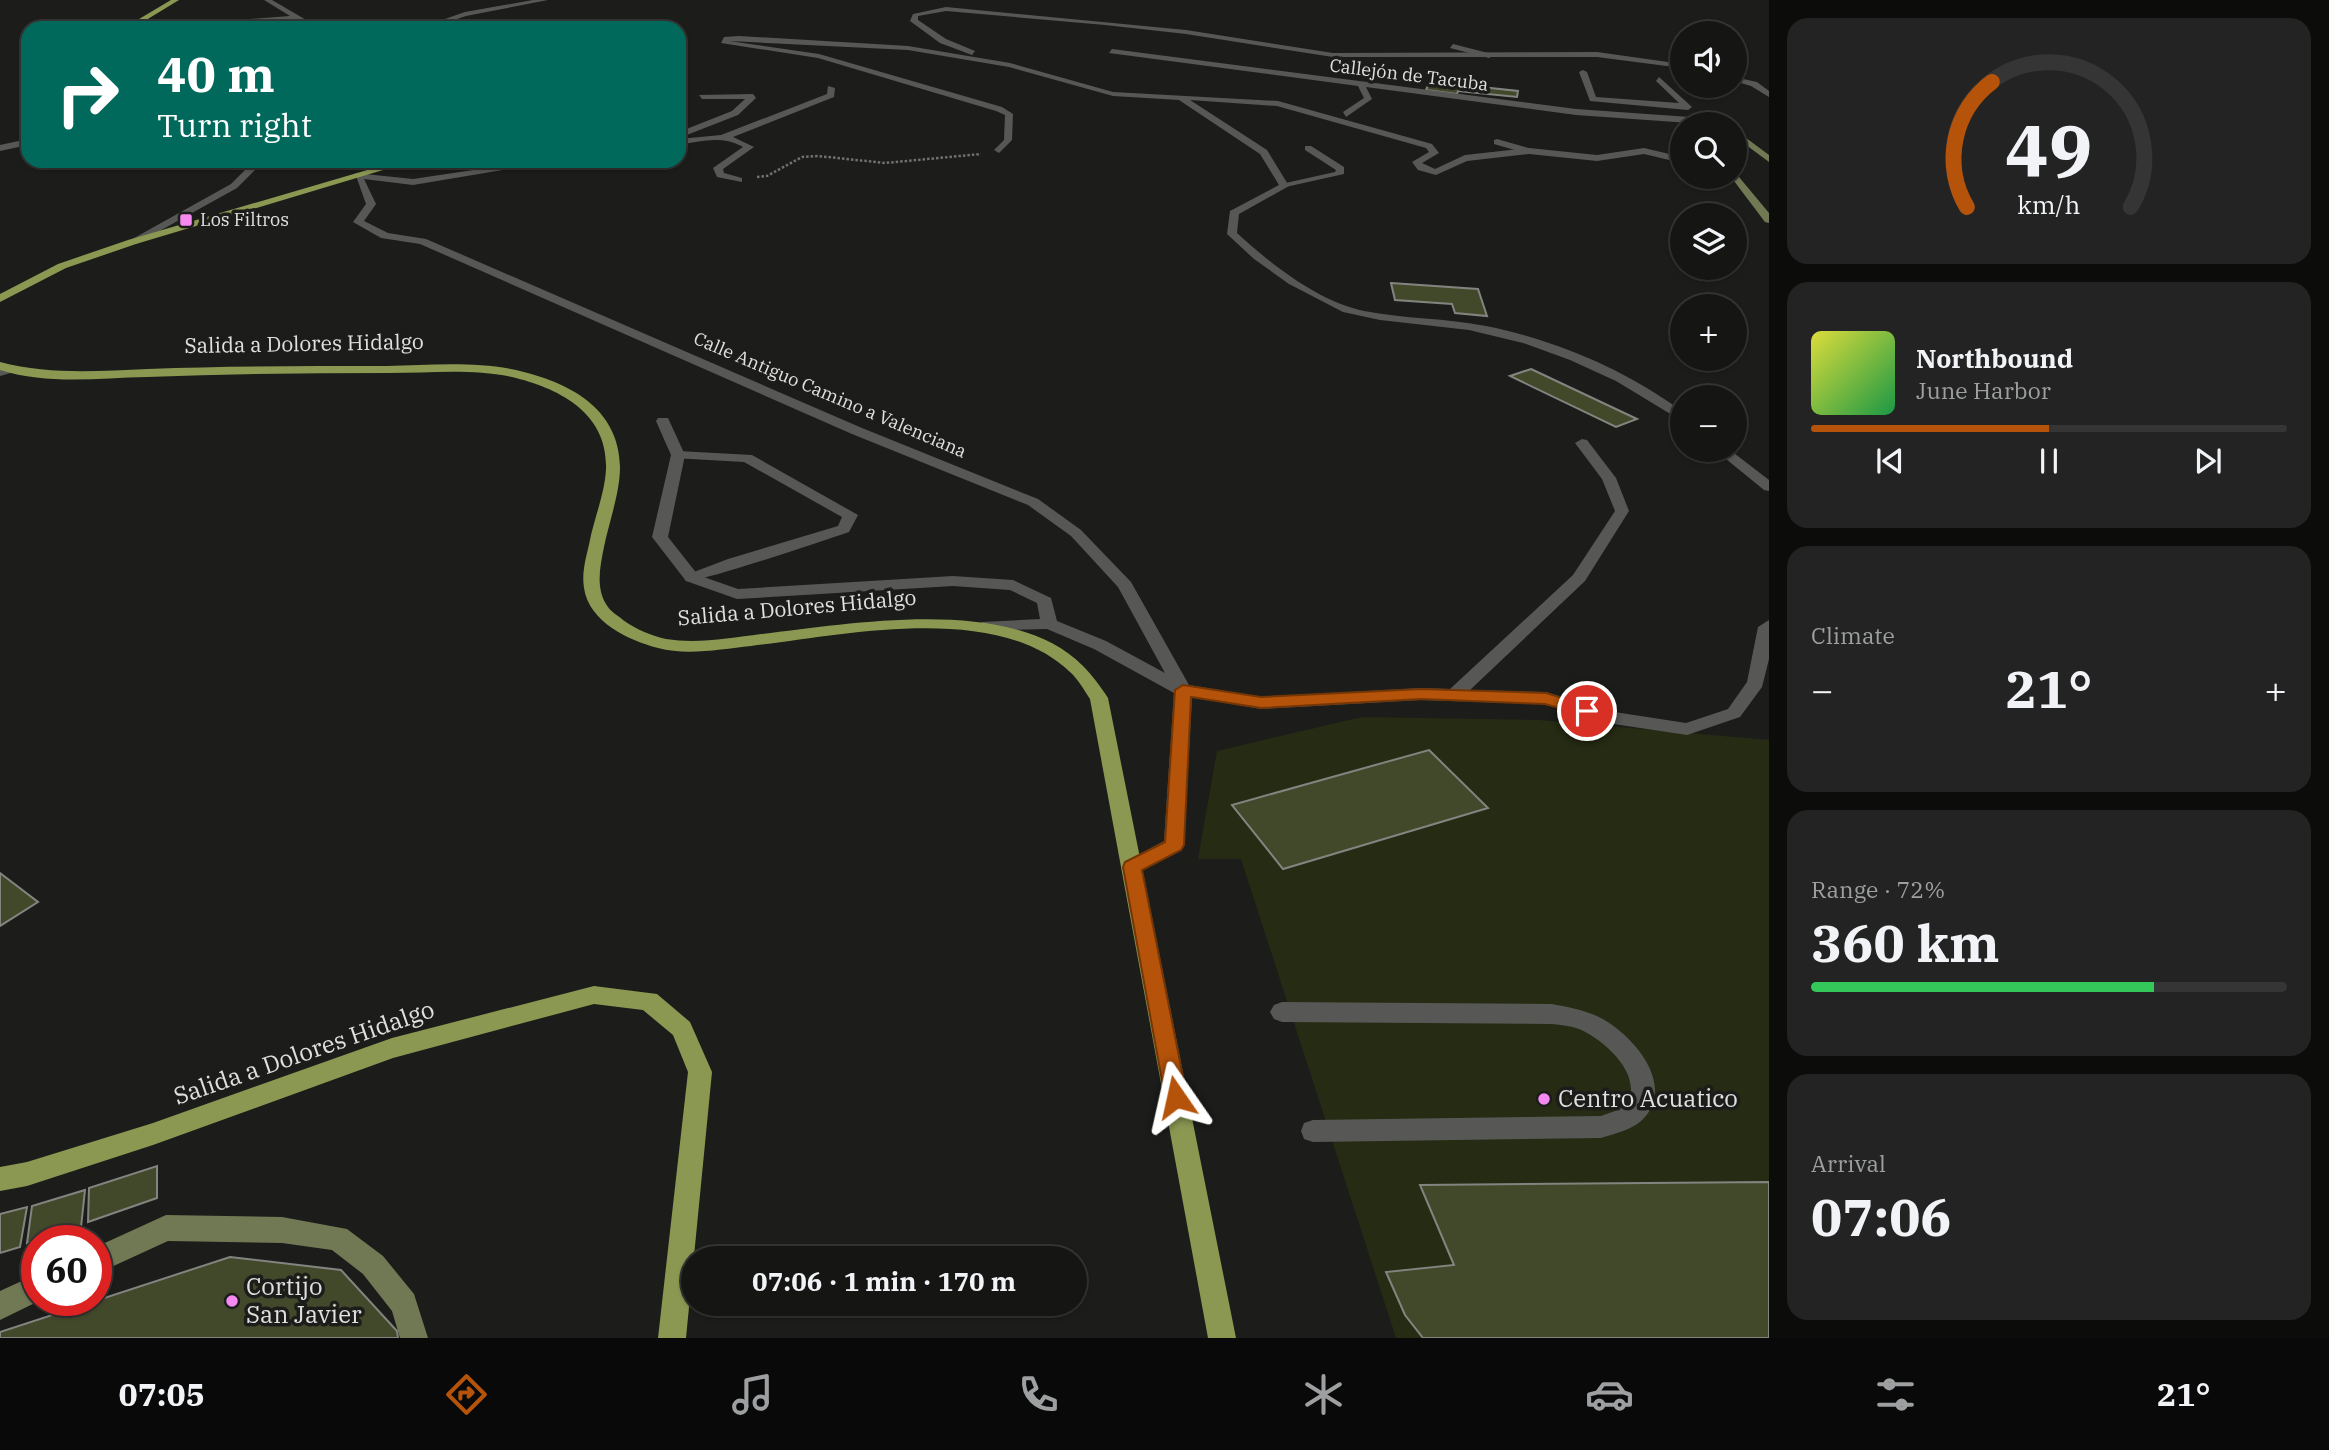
<!DOCTYPE html>
<html lang="en">
<head>
<meta charset="utf-8">
<style>
	:root { --surface:#151614; --page:#222322; --text:#f1f3f6; --muted:#9d9fa0; --line:#343534; --accent:#b45309 }
	body { margin:0; font-family:"IBM Plex Serif",serif; background:var(--page); color:var(--text); height:100vh; display:flex; flex-direction:column; font-size:26px; white-space:nowrap }
	* { box-sizing:border-box; margin:0 }
	p { font-size:23px; color:var(--muted) }
	.icon { flex:none; width:38px; height:38px; fill:none; stroke:currentColor; stroke-width:2; stroke-linecap:round; stroke-linejoin:round }
	.map { position:relative; flex:1; overflow:hidden }
	.panel { display:flex; flex-direction:column; gap:18px; padding:18px; background:#0c0c0b; width:560px }
	.panel>* { flex:none }
	.guide { position:absolute; left:21px; top:21px; width:665px; height:147px; border-radius:21px; box-shadow:0 2px 5px #0004,0 0 0 2px var(--line); background:#00695c; color:#fff; overflow:hidden }
	.buttons { position:absolute; left:1670px; top:21px; display:grid; gap:14px }
	.buttons a { display:grid; place-items:center; width:77px; height:77px; border-radius:50%; background:var(--surface); box-shadow:0 2px 5px #0004,0 0 0 2px var(--line); font-size:35px }
	.speed { position:absolute; left:21px; top:1225px; display:flex; gap:14px; font-size:35px; font-weight:700; text-align:center }
	.speed>* { display:grid; place-content:center; width:91px; height:91px; border-radius:50%; background:var(--surface); box-shadow:0 2px 5px #0004,0 0 0 2px var(--line); line-height:1 }
	.speed .limit { border:10px solid #d22; background:#fff; color:#111 }
	.pin { position:absolute; display:grid; place-items:center; width:60px; height:60px; color:#fff; margin:-30px; border:4px solid #fff; border-radius:50%; box-shadow:0 2px 7px #0007 }
	.me { position:absolute; width:77px; margin:-38px; rotate:349deg; stroke-linejoin:round; filter:drop-shadow(0 0 5px #0008) }
	.turn { display:flex; align-items:center; gap:24px; height:147px; padding:0 21px; font-size:32px }
	.turn .icon { width:91px; height:91px; stroke-width:2.5 }
	.turn b { display:block; font-size:49px; line-height:60px }
	.big { font-size:52px; font-weight:700; line-height:1.1 }
	.panel .widget { flex:1; display:flex; flex-direction:column; justify-content:center; gap:10px; min-width:0; padding:0 24px; border-radius:21px; background:var(--page) }
	.panel .dial { align-items:center; gap:0 }
	.dial svg { height:182px; overflow:visible; fill:none; stroke:var(--line); stroke-width:7; stroke-linecap:round; text-anchor:middle }
	.dial text { fill:var(--text); stroke:none }
	.song { display:flex; align-items:center; gap:21px }
	.cover { width:84px; height:84px; border-radius:10px; background:linear-gradient(135deg,hsl(60 70% 55%),hsl(140 70% 35%)) }
	.played { height:7px; border-radius:4px; background:linear-gradient(90deg,var(--accent) 50%,var(--line) 50%) }
	.keys { display:flex; justify-content:space-around; direction:ltr }
	.heat { display:flex; justify-content:space-between; align-items:center; font-size:38px; direction:ltr }
	.charge { height:10px; border-radius:5px; background:linear-gradient(90deg,#34c759 72%,var(--line) 0) }
	.trip { position:absolute; left:681px; top:1246px; width:406px; height:70px; border-radius:35px; background:var(--surface); box-shadow:0 2px 5px #0004,0 0 0 2px var(--line); font-weight:700; line-height:70px; text-align:center }
	.tabs { display:flex; height:112px; justify-content:space-around; align-items:center; background:#080908; color:var(--muted) }
	.tabs .icon { width:49px; height:49px }
	.tabs .active { color:var(--accent) }
	.tabs b { font-size:32px; color:var(--text) }
	main { display:flex; flex:1; min-height:0 }
	.map>svg:first-child { display:block }
	.green { fill:#262b13 }
	.building { fill:#42492b; stroke:#838480; stroke-width:2 }
	.lines { fill:none; stroke-linecap:round; stroke-linejoin:round }
	.path { stroke:#71726f; stroke-width:2.5; stroke-dasharray:2.5 2; stroke-linecap:butt }
	.lane { fill:#575855; fill-rule:evenodd }
	.street { fill:#575855; fill-rule:evenodd }
	.secondary { fill:#717854; fill-rule:evenodd }
	.primary { fill:#8b9852; fill-rule:evenodd }
	.route { fill:#b45309; stroke:#753606; stroke-width:2 }
	.poi-dot { fill:#f489ef; stroke:#1c1d1a; stroke-width:2.5 }
	.labels { text-anchor:middle; stroke-width:7; stroke-linejoin:round; paint-order:stroke }
	.far-street-label { font-size:18px; fill:#e0e0de; stroke:#1c1d1a }
	.far-poi-label { font-size:18px; fill:#e0e0de; stroke:#1c1d1a; text-anchor:start }
	.street-label { font-size:21px; fill:#e0e0de; stroke:#1c1d1a }
	.near-street-label { font-size:24px; fill:#e0e0de; stroke:#1c1d1a }
	.near-poi-label { font-size:24px; fill:#e0e0de; stroke:#1c1d1a; text-anchor:start }
</style>
</head>
<body>
<main>
<div class="map">
<svg width="1769" height="1338" viewBox="0 0 1769 1338">
	<rect width="100%" height="100%" fill="#1c1d1a"/>
	<polygon class="green" points="1362,717 1539,720 1769,740 1769,1338 1396,1338 1241,859 1198,859 1217,751"/>
	<g class="building">
		<polygon points="1444,80 1463,82 1462,85 1518,91 1517,97 1458,91 1457,94 1426,90 1430,81 1443,82"/>
		<polygon points="1391,283 1478,289 1487,316 1455,313 1452,304 1395,300"/>
		<polygon points="1531,369 1637,419 1616,427 1510,376"/>
		<polygon points="1429,750 1488,808 1283,869 1232,805"/>
		<polygon points="0,873 38,902 0,926"/>
		<polygon points="157,1166 157,1198 88,1222 89,1188"/>
		<polygon points="1769,1182 1769,1338 1423,1338 1405,1315 1386,1272 1454,1265 1420,1185"/>
		<polygon points="85,1190 81,1227 27,1243 32,1206"/>
		<polygon points="27,1207 20,1247 0,1253 0,1214"/>
		<polygon points="230,1257 341,1270 397,1331 398,1338 0,1338 0,1332"/>
	</g>
	<g class="lines">
		<polyline class="path" points="757,177 767,176 802,157 818,156 885,163 981,154"/>
		<g class="lane">
			<polygon points="533,0 548,0 466,16 430,28 419,28 465,12"/>
			<polygon points="1453,44 1492,54 1493,56 1489,58 1450,48"/>
			<polygon points="1497,139 1532,149 1534,151 1529,154 1494,144 1494,140"/>
			<polygon points="1305,146 1311,146 1344,167 1344,174 1281,188 1281,184 1335,172 1336,170 1305,150"/>
			<path d="M 678,451 L 752,455 L 858,515 L 849,532 C 829,539 695,584 686,581 L 684,578 L 686,575 L 728,559 L 838,526 L 842,517 L 744,462 L 673,458 L 673,452 Z"/>
			<path d="M 1282,1002 L 1552,1004 C 1568,1007 1584,1010 1599,1017 C 1631,1033 1675,1082 1645,1117 C 1634,1130 1616,1133 1601,1138 L 1313,1142 L 1304,1139 L 1301,1131 L 1304,1123 L 1313,1120 L 1601,1116 L 1615,1111 L 1628,1102 C 1642,1073 1603,1039 1579,1029 C 1571,1026 1561,1025 1552,1024 L 1282,1022 L 1274,1019 L 1270,1012 L 1274,1005 Z"/>
		</g>
		<g class="street">
			<path d="M 264,0 L 272,0 L 320,28 C 309,28 303,20 294,20 C 267,17 236,34 210,22 L 290,16 Z"/>
			<polygon points="946,7 1186,30 1333,53 1597,52 1682,64 1682,68 1597,57 1333,57 1186,34 1105,25 946,11 918,16 918,20 946,39 975,51 972,55 940,43 910,21 913,14"/>
			<path d="M 739,36 L 908,46 L 1010,63 L 1113,92 L 1278,101 L 1432,144 L 1439,153 L 1422,163 L 1435,169 L 1465,155 L 1529,148 L 1597,155 L 1644,148 L 1682,157 L 1682,163 L 1644,154 L 1597,161 L 1529,154 L 1467,161 L 1436,175 L 1418,170 L 1412,162 L 1429,152 L 1426,148 L 1277,106 L 1190,100 L 1267,150 L 1289,186 L 1239,214 L 1237,233 C 1272,265 1318,301 1364,311 C 1404,319 1446,318 1486,326 C 1556,340 1624,369 1682,411 L 1682,421 L 1616,381 L 1570,360 L 1523,343 L 1469,330 L 1380,320 L 1343,312 L 1289,284 L 1254,259 L 1227,234 L 1230,211 L 1279,185 L 1260,154 L 1179,100 L 1113,96 L 1009,67 L 908,50 L 729,41 L 819,54 L 1002,107 L 1013,114 L 1012,140 L 999,153 L 994,150 L 1004,140 L 1005,115 L 996,111 L 818,58 L 721,43 L 724,37 Z"/>
			<polygon points="1112,49 1576,109 1704,118 1708,121 1704,124 1576,115 1366,87 1372,99 1346,117 1343,112 1364,98 1358,86 1109,53"/>
			<polygon points="1583,70 1587,72 1596,97 1679,103 1656,81 1659,77 1692,107 1688,110 1590,101 1579,72"/>
			<polygon points="1734,77 1757,82 1769,91 1769,97 1751,86 1734,81"/>
			<path d="M 828,86 L 835,88 L 834,97 L 733,137 L 754,147 L 723,169 L 724,173 L 742,178 L 742,182 L 717,177 L 713,168 L 743,147 C 723,135 700,141 679,145 L 679,139 L 721,135 L 827,94 Z"/>
			<polygon points="753,94 756,98 738,115 679,138 679,132 732,111 745,99 702,99 699,95"/>
			<polygon points="28,139 28,145 0,151 0,145"/>
			<polygon points="254,161 264,161 237,188 136,244 127,242 231,184"/>
			<polygon points="533,161 557,161 413,185 364,179 376,204 364,221 388,233 426,239 862,428 1038,499 1081,530 1131,582 1189,685 1261,697 1421,688 1450,689 1573,575 1615,511 1602,479 1575,443 1582,439 1587,440 1616,478 1629,511 1585,581 1470,690 1546,692 1608,711 1686,723 1728,709 1747,682 1758,627 1769,620 1769,659 1762,687 1740,717 1687,735 1607,723 1545,704 1421,700 1261,709 1192,697 1184,845 1181,850 1139,872 1132,875 1125,872 1122,867 1125,862 1164,841 1174,693 1094,649 1047,629 976,631 974,627 982,622 1040,619 1037,603 1010,590 953,586 737,599 686,581 652,537 671,455 656,421 658,418 668,418 685,455 668,537 698,575 738,589 953,576 1013,580 1051,598 1057,621 1106,641 1165,673 1118,587 1071,536 1028,505 852,434 420,244 381,238 353,222 366,204 355,173 413,179"/>
			<polygon points="10,365 14,366 14,372 0,376 0,368"/>
			<polygon points="1715,450 1730,450 1769,480 1769,491 1764,490"/>
		</g>
		<g class="secondary">
			<polygon points="1734,129 1769,155 1769,162 1734,136"/>
			<polygon points="1734,171 1769,213 1769,223 1765,222 1731,177 1734,177"/>
			<polygon points="166,1215 282,1217 347,1229 383,1256 414,1294 428,1338 400,1338 392,1311 363,1274 332,1250 282,1243 168,1241 96,1274 96,1247"/>
			<polygon points="37,1274 37,1300 41,1300 0,1320 0,1291"/>
		</g>
		<g class="primary">
			<polygon points="171,0 179,0 133,28 124,28"/>
			<polygon points="398,161 413,161 136,244 66,268 0,302 0,294 58,264 128,240"/>
			<path d="M 0,362 C 49,375 98,371 148,369 C 228,366 307,366 387,366 C 428,365 475,361 516,370 C 568,382 619,407 620,467 C 620,493 609,522 604,547 C 600,567 595,589 608,607 C 611,612 619,616 623,620 C 635,629 652,636 666,639 C 697,644 730,638 761,634 C 852,624 1012,594 1083,666 C 1092,675 1101,687 1108,698 L 1236,1338 L 1208,1338 L 1090,699 C 1084,690 1078,679 1070,672 C 996,601 843,635 751,646 C 722,649 687,656 658,648 C 628,640 589,622 584,588 C 581,570 588,552 591,535 C 596,514 605,491 606,469 C 608,415 563,390 516,378 C 476,368 430,373 389,373 C 308,373 227,374 147,377 C 97,378 48,385 0,370 Z"/>
			<polygon points="594,986 657,994 690,1022 712,1072 686,1338 658,1338 688,1072 673,1035 643,1010 594,1004 393,1058 153,1145 27,1186 0,1191 0,1167 27,1162 153,1123 392,1038"/>
		</g>
	</g>
	<polygon class="route" points="1183,685 1261,697 1421,689 1546,693 1593,707 1595,711 1587,716 1545,704 1421,699 1261,708 1191,697 1184,845 1181,850 1142,870 1187,1097 1184,1104 1176,1106 1168,1104 1165,1097 1123,867 1125,862 1165,842 1175,690"/>
	<g class="poi-dot">
		<rect x="179" y="213" width="14" height="14" rx="3.5"/>
		<circle cx="1544" cy="1099" r="7"/>
		<circle cx="232" cy="1301" r="7"/>
	</g>
	<g class="labels">
		<g class="far-street-label">
			<text transform="translate(1409 75) rotate(7)" y="6">Callejón de Tacuba</text>
			<text transform="translate(830 395) rotate(23)" y="6">Calle Antiguo Camino a Valenciana</text>
		</g>
		<g class="far-poi-label">
			<text x="200" y="226">Los Filtros</text>
		</g>
		<g class="street-label">
			<text transform="translate(304 344) rotate(-1)" y="7">Salida a Dolores Hidalgo</text>
			<text transform="translate(797 608) rotate(-5)" y="7">Salida a Dolores Hidalgo</text>
		</g>
		<g class="near-street-label">
			<text transform="translate(304 1053) rotate(-19)" y="8">Salida a Dolores Hidalgo</text>
		</g>
		<g class="near-poi-label">
			<text x="1558" y="1107">Centro Acuatico</text>
			<text x="246" y="1295">Cortijo<tspan x="246" dy="28">San Javier</tspan></text>
		</g>
	</g>
</svg>
<div class="buttons">
<a><svg class="icon" aria-label="sound" viewBox="0 0 24 24"><path d="M4 9h4l5-4v14l-5-4H4zM17 9q2 3 0 6"/></svg></a>
<a><svg class="icon" aria-label="search" viewBox="0 0 24 24"><circle cx="10" cy="10" r="6"/><path d="M15 15l6 6"/></svg></a>
<a><svg class="icon" aria-label="layers" viewBox="0 0 24 24"><path d="M12 4l9 5-9 5-9-5zM3 14l9 5 9-5"/></svg></a>
<a>+</a>
<a>−</a>
</div>
<div class="speed"><div class="limit">60</div></div>
<div class="pin" style="left:1587px;top:711px;background:#d93025"><svg class="icon" aria-label="arrive" viewBox="0 0 24 24"><path d="M6 21V4h12l-3 4 3 4H6"/></svg></div>
<svg class="me" style="left:1176px;top:1097px" viewBox="-20 -20 40 40"><path d="M0-17L14 15 0 8-14 15z" fill="#b45309" stroke="#fff" stroke-width="4"/></svg>
<div class="trip">07:06 · 1 min · 170 m</div>
<div class="guide">
<div class="turn"><svg class="icon" aria-label="right" viewBox="0 0 24 24"><path d="M7 20v-9h11M14 6l5 5-5 5"/></svg><div><b>40 m</b>Turn right</div></div>
</div>
</div>
<section class="panel">
<div class="widget dial"><svg viewBox="0 0 100 80">
<path d="M14 69A42 42 0 1 1 86 69"/>
<path d="M14 69A42 42 0 0 1 25 14" stroke="#b45309"/>
<text x="50" y="56" font-size="32" font-weight="700">49</text>
<text x="50" y="72" font-size="11">km/h</text>
</svg></div>
<div class="widget">
<div class="song"><i class="cover"></i><div><b>Northbound</b><p>June Harbor</p></div></div>
<div class="played"></div>
<div class="keys"><svg class="icon" aria-label="previous" viewBox="0 0 24 24"><path d="M18 5L8 12l10 7zM5 5v14"/></svg><svg class="icon" aria-label="pause" viewBox="0 0 24 24"><path d="M8 5v14M16 5v14"/></svg><svg class="icon" aria-label="next" viewBox="0 0 24 24"><path d="M6 5l10 7-10 7zM19 5v14"/></svg></div>
</div>
<div class="widget"><p>Climate</p>
<div class="heat"><a>−</a><b class="big">21°</b><a>+</a></div>
</div>
<div class="widget"><p>Range · 72%</p><b class="big">360 km</b><div class="charge"></div></div>
<div class="widget"><p>Arrival</p><b class="big">07:06</b></div>
</section>
</main>
<nav class="tabs">
<b>07:05</b>
<svg class="icon active" aria-label="directions" viewBox="0 0 24 24"><path d="M12 3l9 9-9 9-9-9zM9 14v-3h6M13 9l2 2-2 2"/></svg>
<svg class="icon" aria-label="music" viewBox="0 0 24 24"><path d="M9 18V5l10-2v13"/><circle cx="6" cy="18" r="3"/><circle cx="16" cy="16" r="3"/></svg>
<svg class="icon" aria-label="phone" viewBox="0 0 24 24"><path d="M5 4h4l2 5-3 2q2 4 5 5l2-3 5 2v4C11 20 4 13 5 4z"/></svg>
<svg class="icon" aria-label="climate" viewBox="0 0 24 24"><path d="M12 3v18M4 7l16 10M4 17L20 7"/></svg>
<svg class="icon" aria-label="car" viewBox="0 0 24 24"><path d="M5 17H2v-5l4-1 3-4h7l3 4 3 1v5h-3M9 17h6M6 11h13"/><circle cx="7" cy="17" r="2"/><circle cx="17" cy="17" r="2"/></svg>
<svg class="icon" aria-label="filters" viewBox="0 0 24 24"><path d="M4 7h16M4 17h16"/><circle cx="9" cy="7" r="2"/><circle cx="15" cy="17" r="2"/></svg>
<b>21°</b>
</nav>
</body>
</html>
